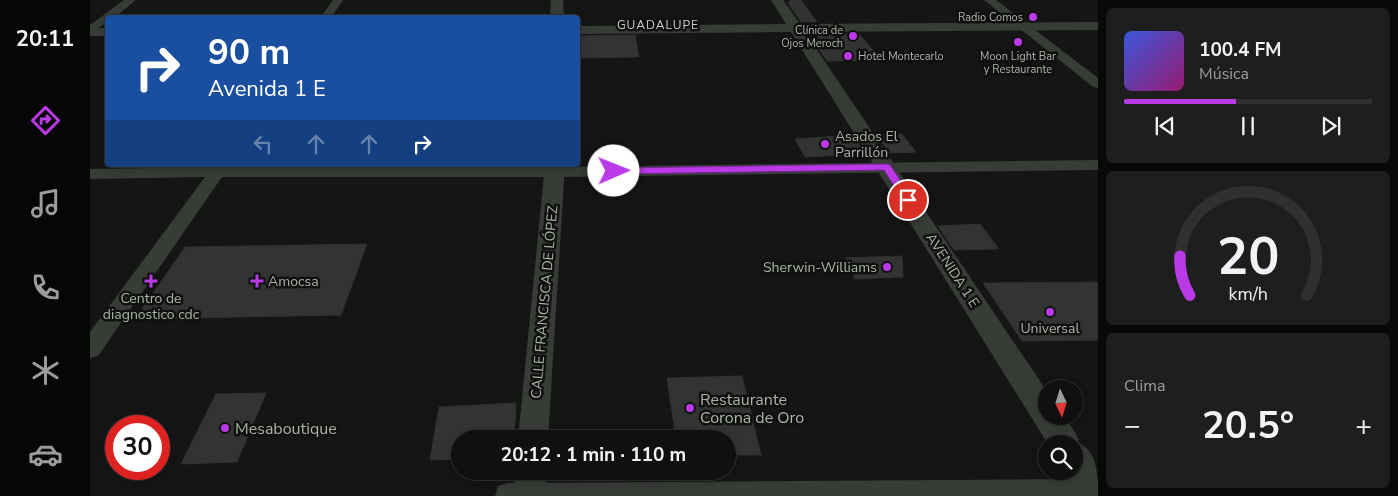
<!DOCTYPE html>
<html lang="es">
<head>
<meta charset="utf-8">
<style>
	:root { --surface:#0f100f; --page:#1d1e1d; --text:#f1f3f6; --muted:#9b9d9e; --line:#2f302f; --accent:#bb3ae8 }
	body { margin:0; font-family:"Nunito Sans",sans-serif; background:var(--page); color:var(--text); height:100vh; display:flex; flex-direction:column; font-size:19px; white-space:nowrap }
	* { box-sizing:border-box; margin:0 }
	p { font-size:16px; color:var(--muted) }
	.icon { flex:none; width:28px; height:28px; fill:none; stroke:currentColor; stroke-width:2; stroke-linecap:round; stroke-linejoin:round }
	.map { position:relative; flex:1; overflow:hidden }
	.side { display:flex; flex-direction:column; gap:8px; padding:8px; background:#080908; width:300px }
	.side>* { flex:none }
	.hud { position:absolute; left:15px; top:15px; width:475px; height:152px; border-radius:5px; box-shadow:0 2px 8px #0003,0 0 0 1px var(--line); background:#1a4fa0; color:#fff; overflow:hidden }
	.needle { width:32px; rotate:176deg }
	.fabs { position:absolute; left:948px; top:380px; display:grid; gap:10px }
	.fabs a { display:grid; place-items:center; width:45px; height:45px; border-radius:50%; background:var(--surface); box-shadow:0 2px 8px #0003,0 0 0 1px var(--line); font-size:25px }
	.speed { position:absolute; left:15px; top:415px; display:flex; gap:10px; font-size:25px; font-weight:700; text-align:center }
	.speed>* { display:grid; place-content:center; width:65px; height:65px; border-radius:50%; background:var(--surface); box-shadow:0 2px 8px #0003,0 0 0 1px var(--line); line-height:1 }
	.speed .limit { border:8px solid #d22; background:#fff; color:#111 }
	.pin { position:absolute; display:grid; place-items:center; width:42px; height:42px; color:#fff; margin:-21px; border:2px solid #fff; border-radius:50%; box-shadow:0 1px 5px #0007 }
	.me { position:absolute; width:55px; margin:-28px; rotate:89deg; stroke-linejoin:round; filter:drop-shadow(0 0 4px #0008) }
	.turn { display:flex; align-items:center; gap:18px; height:105px; padding:0 20px; font-size:22px }
	.turn .icon { width:65px; height:65px; stroke-width:2.5 }
	.turn b { display:block; font-size:35px; line-height:42px }
	.lanes { display:flex; align-items:center; height:48px; padding:0 20px; background:#0003; justify-content:center; gap:25px; direction:ltr }
	.lanes .off { opacity:.35 }
	.big { font-size:38px; font-weight:700; line-height:1.1 }
	.side .widget { flex:1; display:flex; flex-direction:column; justify-content:center; gap:8px; min-width:0; padding:0 18px; border-radius:8px; background:var(--page) }
	.side .dial { align-items:center; gap:0 }
	.dial svg { height:130px; overflow:visible; fill:none; stroke:var(--line); stroke-width:7; stroke-linecap:round; text-anchor:middle }
	.dial text { fill:var(--text); stroke:none }
	.song { display:flex; align-items:center; gap:15px }
	.cover { width:60px; height:60px; border-radius:8px; background:linear-gradient(135deg,hsl(230 70% 55%),hsl(320 70% 35%)) }
	.played { height:5px; border-radius:2px; background:linear-gradient(90deg,var(--accent) 45%,var(--line) 45%) }
	.keys { display:flex; justify-content:space-around; direction:ltr }
	.heat { display:flex; justify-content:space-between; align-items:center; font-size:28px; direction:ltr }
	.trip { position:absolute; left:361px; top:430px; width:285px; height:50px; border-radius:25px; background:var(--surface); box-shadow:0 2px 8px #0003,0 0 0 1px var(--line); font-weight:700; line-height:50px; text-align:center }
	main { display:flex; flex:1; min-height:0 }
	.tabs { display:flex; flex-direction:column; width:90px; justify-content:space-around; align-items:center; background:#060606; color:var(--muted) }
	.tabs .icon { width:35px; height:35px }
	.tabs .on { color:var(--accent) }
	.tabs b { font-size:22px; color:var(--text) }
	.map>svg:first-child { display:block }
	.building { fill:#313431; stroke:#2e312e }
	.lines { fill:none; stroke-linecap:round; stroke-linejoin:round }
	.minor { fill:#383c37; fill-rule:evenodd }
	.tertiary { fill:#383c37; fill-rule:evenodd }
	.route { fill:#bb3ae8; stroke:#7a2697 }
	.poi-dot { fill:#bb3ae8; stroke:#0f100f; stroke-width:2 }
	.labels { text-anchor:middle; stroke-width:5; stroke-linejoin:round; paint-order:stroke }
	.far-poi-label { font-size:11px; fill:#aab5a6; stroke:#0f100f; text-anchor:end }
	.far-neighbourhood-label { font-size:12px; letter-spacing:1px; fill:#c9d1c7; stroke:#0f100f }
	.poi-label { font-size:14px; fill:#aab5a6; stroke:#0f100f; text-anchor:start }
	.street-label { font-size:14px; fill:#aab5a6; stroke:#0f100f }
	.near-poi-label { font-size:16px; fill:#aab5a6; stroke:#0f100f; text-anchor:start }
</style>
</head>
<body>
<main>
<nav class="tabs">
<b>20:11</b>
<svg class="icon on" aria-label="directions" viewBox="0 0 24 24"><path d="M12 3l9 9-9 9-9-9zM9 14v-3h6M13 9l2 2-2 2"/></svg>
<svg class="icon" aria-label="music" viewBox="0 0 24 24"><path d="M9 18V5l10-2v13"/><circle cx="6" cy="18" r="3"/><circle cx="16" cy="16" r="3"/></svg>
<svg class="icon" aria-label="phone" viewBox="0 0 24 24"><path d="M5 4h4l2 5-3 2q2 4 5 5l2-3 5 2v4C11 20 4 13 5 4z"/></svg>
<svg class="icon" aria-label="climate" viewBox="0 0 24 24"><path d="M12 3v18M4 7l16 10M4 17L20 7"/></svg>
<svg class="icon" aria-label="car" viewBox="0 0 24 24"><path d="M5 17H2v-5l4-1 3-4h7l3 4 3 1v5h-3M9 17h6M6 11h13"/><circle cx="7" cy="17" r="2"/><circle cx="17" cy="17" r="2"/></svg>
</nav>
<div class="map">
<svg width="1008" height="496" viewBox="0 0 1008 496">
	<rect width="100%" height="100%" fill="#141514"/>
	<g class="building">
		<polygon points="702,0 711,0 727,22 711,22 698,3"/>
		<polygon points="719,34 769,34 791,60 737,61"/>
		<polygon points="545,35 549,57 488,58 488,36"/>
		<polygon points="786,134 812,134 826,152 799,153"/>
		<polygon points="763,135 775,154 715,157 705,139"/>
		<polygon points="890,224 909,249 864,250 848,226"/>
		<polygon points="277,244 251,315 45,319 95,247"/>
		<polygon points="812,256 813,277 765,279 755,258"/>
		<polygon points="1008,282 1008,340 932,341 893,283"/>
		<polygon points="652,376 671,455 638,455 638,439 586,439 577,378"/>
		<polygon points="176,393 147,462 91,464 126,394"/>
		<polygon points="426,403 424,439 370,439 370,459 340,460 349,407"/>
	</g>
	<g class="lines">
		<g class="minor">
			<polygon points="34,0 46,0 24,18 18,18 18,22 0,33 0,25"/>
			<polygon points="243,0 253,0 241,18 230,18"/>
			<polygon points="894,0 906,0 1008,78 1008,88 1003,87"/>
			<polygon points="1008,160 1008,170 465,177 132,177 8,356 0,358 0,332 115,177 0,179 0,169 122,167 124,165 140,165 139,167 465,167"/>
			<polygon points="1008,479 1008,496 405,496 408,486 418,483"/>
		</g>
		<g class="tertiary">
			<polygon points="461,0 473,0 474,18 460,18"/>
			<path d="M 681,0 L 693,0 L 710,24 L 1008,22 L 1008,30 L 715,32 L 956,390 L 956,416 L 974,416 L 986,434 L 990,444 C 1008,452 1008,478 1008,496 L 990,496 L 975,471 L 984,471 L 984,444 L 958,444 L 701,32 L 488,34 L 488,26 L 696,24 Z"/>
			<rect x="0" y="28" width="18" height="8"/>
			<polygon points="455,165 475,165 458,439 428,439"/>
			<polygon points="425,471 457,471 455,496 423,496"/>
		</g>
	</g>
	<polygon class="route" points="797,164 800,165 822,198 823,200 822,203 815,203 794,170 524,174 519,171 524,168"/>
	<g class="poi-dot">
		<circle cx="943" cy="17" r="5"/>
		<circle cx="763" cy="36" r="5"/>
		<circle cx="928" cy="42" r="5"/>
		<circle cx="758" cy="56" r="5"/>
		<circle cx="735" cy="144" r="5"/>
		<circle cx="797" cy="267" r="5"/>
		<path d="M58.5 273.5h5v5h5v5h-5v5h-5v-5h-5v-5h5z"/>
		<path d="M164.5 273.5h5v5h5v5h-5v5h-5v-5h-5v-5h5z"/>
		<circle cx="960" cy="312" r="5"/>
		<circle cx="600" cy="408" r="5"/>
		<circle cx="135" cy="428" r="5"/>
	</g>
	<g class="labels">
		<g class="far-poi-label">
			<text x="933" y="21">Radio Comos</text>
			<text x="753" y="34">Clínica de<tspan x="753" dy="13">Ojos Meroch</tspan></text>
			<text x="768" y="60" text-anchor="start">Hotel Montecarlo</text>
			<text x="928" y="60" text-anchor="middle">Moon Light Bar<tspan x="928" dy="13">y Restaurante</tspan></text>
		</g>
		<g class="far-neighbourhood-label">
			<text x="568" y="29">GUADALUPE</text>
		</g>
		<g class="poi-label">
			<text x="745" y="141">Asados El<tspan x="745" dy="16">Parrillón</tspan></text>
			<text x="787" y="272" text-anchor="end">Sherwin-Williams</text>
			<text x="178" y="286">Amocsa</text>
			<text x="61" y="303" text-anchor="middle">Centro de<tspan x="61" dy="16">diagnostico cdc</tspan></text>
			<text x="960" y="333" text-anchor="middle">Universal</text>
		</g>
		<g class="street-label">
			<text transform="translate(863 270) rotate(57)" y="5">AVENIDA 1 E</text>
			<text transform="translate(454 302) rotate(-85)" y="5">CALLE FRANCISCA DE LÓPEZ</text>
		</g>
		<g class="near-poi-label">
			<text x="610" y="405">Restaurante<tspan x="610" dy="18">Corona de Oro</tspan></text>
			<text x="145" y="434">Mesaboutique</text>
		</g>
	</g>
</svg>
<div class="fabs">
<a><svg class="needle" viewBox="-14 -14 28 28"><path d="M0-13l5 13h-10z" fill="#e53935"/><path d="M0 13l5-13h-10z" fill="#9b9d9e"/></svg></a>
<a><svg class="icon" aria-label="search" viewBox="0 0 24 24"><circle cx="10" cy="10" r="6"/><path d="M15 15l6 6"/></svg></a>
</div>
<div class="speed"><div class="limit">30</div></div>
<div class="pin" style="left:818px;top:200px;background:#d93025"><svg class="icon" aria-label="arrive" viewBox="0 0 24 24"><path d="M6 21V4h12l-3 4 3 4H6"/></svg></div>
<svg class="me" style="left:524px;top:171px" viewBox="-20 -20 40 40"><circle r="19" fill="#fff"/><path d="M0-13L10 11 0 6-10 11z" fill="#bb3ae8"/></svg>
<div class="trip">20:12 · 1 min · 110 m</div>
<div class="hud">
<div class="turn"><svg class="icon" aria-label="right" viewBox="0 0 24 24"><path d="M7 20v-9h11M14 6l5 5-5 5"/></svg><div><b>90 m</b>Avenida 1 E</div></div>
<div class="lanes"><svg class="icon off" aria-label="left" viewBox="0 0 24 24"><path d="M17 20v-9H6M10 6l-5 5 5 5"/></svg><svg class="icon off" aria-label="ahead" viewBox="0 0 24 24"><path d="M12 20V5M6 11l6-6 6 6"/></svg><svg class="icon off" aria-label="ahead" viewBox="0 0 24 24"><path d="M12 20V5M6 11l6-6 6 6"/></svg><svg class="icon" aria-label="right" viewBox="0 0 24 24"><path d="M7 20v-9h11M14 6l5 5-5 5"/></svg></div>
</div>
</div>
<section class="side">
<div class="widget">
<div class="song"><i class="cover"></i><div><b>100.4 FM</b><p>Música</p></div></div>
<div class="played"></div>
<div class="keys"><svg class="icon" aria-label="previous" viewBox="0 0 24 24"><path d="M18 5L8 12l10 7zM5 5v14"/></svg><svg class="icon" aria-label="pause" viewBox="0 0 24 24"><path d="M8 5v14M16 5v14"/></svg><svg class="icon" aria-label="next" viewBox="0 0 24 24"><path d="M6 5l10 7-10 7zM19 5v14"/></svg></div>
</div>
<div class="widget dial"><svg viewBox="0 0 100 80">
<path d="M14 69A42 42 0 1 1 86 69"/>
<path d="M14 69A42 42 0 0 1 8 45" stroke="#bb3ae8"/>
<text x="50" y="56" font-size="32" font-weight="700">20</text>
<text x="50" y="72" font-size="11">km/h</text>
</svg></div>
<div class="widget"><p>Clima</p>
<div class="heat"><a>−</a><b class="big">20.5°</b><a>+</a></div>
</div>
</section>
</main>
</body>
</html>
